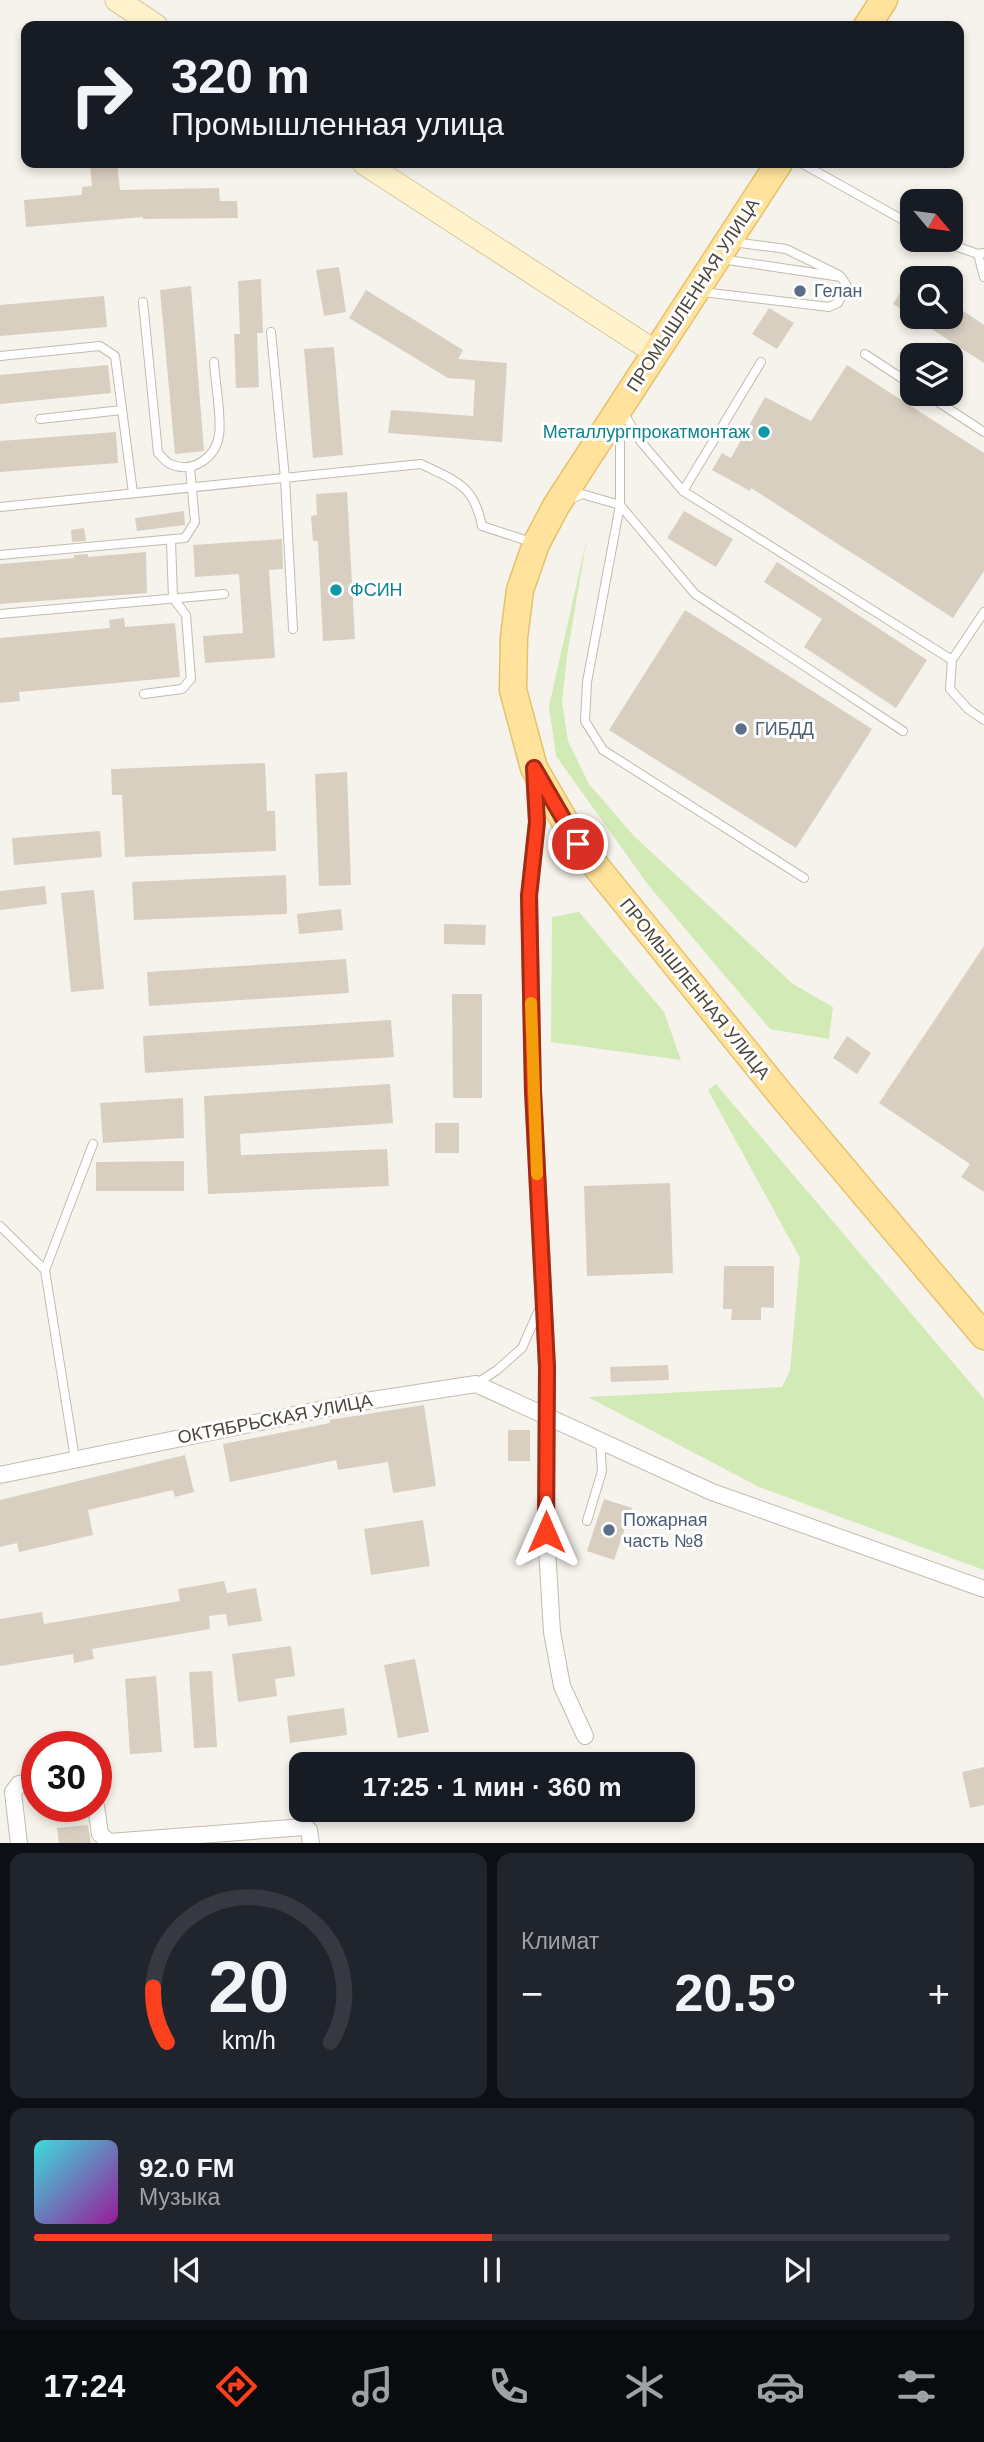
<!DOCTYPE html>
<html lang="ru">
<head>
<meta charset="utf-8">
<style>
	:root { --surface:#171b24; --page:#20242c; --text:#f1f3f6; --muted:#9ea1a6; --line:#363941; --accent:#fc3f1d }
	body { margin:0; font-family:Arial,sans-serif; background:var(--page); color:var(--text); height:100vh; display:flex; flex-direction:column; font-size:26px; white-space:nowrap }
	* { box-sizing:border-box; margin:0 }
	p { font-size:23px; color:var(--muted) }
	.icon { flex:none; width:38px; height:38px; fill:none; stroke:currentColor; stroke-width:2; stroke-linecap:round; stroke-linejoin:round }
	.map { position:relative; height:1843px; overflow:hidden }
	.drawer { display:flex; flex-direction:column; gap:10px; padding:10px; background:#0d0f14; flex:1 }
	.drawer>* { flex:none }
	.banner { position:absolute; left:21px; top:21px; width:943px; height:147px; border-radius:14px; box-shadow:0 4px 10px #0003; background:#171b24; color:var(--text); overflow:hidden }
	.needle { width:46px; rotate:119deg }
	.controls { position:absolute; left:900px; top:189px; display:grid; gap:14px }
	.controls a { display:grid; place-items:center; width:63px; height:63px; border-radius:14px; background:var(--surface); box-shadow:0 4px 10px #0003; font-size:35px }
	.speed { position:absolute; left:21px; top:1731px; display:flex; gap:14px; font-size:35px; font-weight:700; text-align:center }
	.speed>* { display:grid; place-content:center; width:91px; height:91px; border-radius:50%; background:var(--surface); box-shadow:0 4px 10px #0003; line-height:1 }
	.speed .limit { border:10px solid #d22; background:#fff; color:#111 }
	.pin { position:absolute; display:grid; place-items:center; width:60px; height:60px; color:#fff; margin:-30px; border:4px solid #fff; border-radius:50%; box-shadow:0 2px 7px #0007 }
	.me { position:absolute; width:77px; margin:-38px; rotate:0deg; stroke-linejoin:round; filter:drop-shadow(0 0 5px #0008) }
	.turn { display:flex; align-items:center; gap:24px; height:147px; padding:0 35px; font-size:32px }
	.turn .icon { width:91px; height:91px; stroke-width:2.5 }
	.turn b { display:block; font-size:49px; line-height:60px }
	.big { font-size:52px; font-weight:600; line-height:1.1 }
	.drawer .widget { flex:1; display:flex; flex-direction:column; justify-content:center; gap:10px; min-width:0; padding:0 24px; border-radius:14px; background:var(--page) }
	.drawer .dial { align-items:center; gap:0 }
	.dial svg { height:182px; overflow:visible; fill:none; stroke:var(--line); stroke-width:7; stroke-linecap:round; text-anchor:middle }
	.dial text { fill:var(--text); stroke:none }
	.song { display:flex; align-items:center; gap:21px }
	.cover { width:84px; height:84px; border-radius:10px; background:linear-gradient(135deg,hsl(180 70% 55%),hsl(300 70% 35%)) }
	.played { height:7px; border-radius:4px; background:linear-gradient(90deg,var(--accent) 50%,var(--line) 50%) }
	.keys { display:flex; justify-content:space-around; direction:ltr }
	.heat { display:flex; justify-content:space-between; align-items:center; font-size:38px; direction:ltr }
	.drawer .tiles { flex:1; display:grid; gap:10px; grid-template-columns:1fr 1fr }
	.widget:last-child { grid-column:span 2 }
	.trip { position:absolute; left:289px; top:1752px; width:406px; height:70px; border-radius:14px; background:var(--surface); box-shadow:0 4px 10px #0003; font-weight:600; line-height:70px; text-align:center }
	.menu { display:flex; height:112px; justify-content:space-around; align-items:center; background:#090b0e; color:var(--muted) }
	.menu .icon { width:49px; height:49px }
	.menu .on { color:var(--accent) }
	.menu b { font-size:32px; color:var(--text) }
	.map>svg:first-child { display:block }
	.green { fill:#d2eab5 }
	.building { fill:#d8cfc1 }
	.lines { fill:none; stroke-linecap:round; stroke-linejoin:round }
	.lane-casing { stroke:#c2bbae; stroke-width:10 }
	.street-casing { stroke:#c2bbae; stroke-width:18 }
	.secondary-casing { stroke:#d6c79b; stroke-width:25 }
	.primary-casing { stroke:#e6c16a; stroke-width:29 }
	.lane { stroke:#fff; stroke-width:8 }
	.street { stroke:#fff; stroke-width:16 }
	.secondary { stroke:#fff3cd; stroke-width:23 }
	.primary { stroke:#ffe39c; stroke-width:26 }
	.route-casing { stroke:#a42913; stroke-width:18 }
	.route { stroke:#fc3f1d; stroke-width:12 }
	.slow { stroke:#f59e0b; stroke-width:12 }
	.service-dot { fill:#5c6f8a; stroke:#fff; stroke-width:2.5 }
	.culture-dot { fill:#0f9aa8; stroke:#fff; stroke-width:2.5 }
	.labels { text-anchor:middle; stroke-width:6; stroke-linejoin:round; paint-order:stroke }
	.service-label { font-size:18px; fill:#4e5e75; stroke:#fff; text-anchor:start }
	.street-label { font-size:18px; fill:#4b4439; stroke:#fff }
	.culture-label { font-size:18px; fill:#0d838f; stroke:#fff; text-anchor:end }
</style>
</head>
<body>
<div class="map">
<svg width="984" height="1844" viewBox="0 0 984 1844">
	<rect width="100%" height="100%" fill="#f6f3ec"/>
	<g class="green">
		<polygon points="587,538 567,656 562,702 568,741 589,784 634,836 793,984 833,1007 829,1039 770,1029 649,886 556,756 549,706"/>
		<polygon points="579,912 664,1012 681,1060 551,1042 552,917"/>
		<polygon points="716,1084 984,1399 984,1570 759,1487 588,1397 782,1387 790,1371 800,1258 708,1090"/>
	</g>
	<g class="building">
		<polygon points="90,163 117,163 120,190 219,188 220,201 237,201 238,218 143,219 143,217 26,227 24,200 82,195 82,187 92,186"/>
		<polygon points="339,267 346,312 324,316 316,270"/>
		<polygon points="912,274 912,316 893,304"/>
		<polygon points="261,279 263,333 257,333 259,387 236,388 234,334 240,334 238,281"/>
		<polygon points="191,286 204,451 175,454 160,290"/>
		<polygon points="366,290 463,350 458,359 507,363 502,442 388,433 391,410 473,416 475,380 448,378 349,318"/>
		<polygon points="104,296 107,327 0,336 0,305"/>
		<polygon points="950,302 984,325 984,363 913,317 950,317"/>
		<polygon points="769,308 794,323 777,349 752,334"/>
		<polygon points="334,347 343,455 313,458 304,349"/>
		<polygon points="108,365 111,393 0,404 0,375"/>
		<polygon points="847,365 984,453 984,571 953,618 751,488 750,491 712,470 722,453 731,458 765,397 811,421"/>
		<polygon points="116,432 118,463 0,472 0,441"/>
		<polygon points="347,492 355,639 323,641 318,541 313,541 311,516 317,515 316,494"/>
		<polygon points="184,511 185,525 137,531 135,518"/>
		<polygon points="684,511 733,539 716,567 667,538"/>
		<polygon points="84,528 86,541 72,542 71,530"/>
		<polygon points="282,539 283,569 269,570 275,658 205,663 203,636 243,633 239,574 195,577 193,545"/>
		<polygon points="146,552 147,593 0,604 0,564 74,558 74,555 88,554 88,557"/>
		<polygon points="777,562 927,660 896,708 804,647 822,619 764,582"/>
		<polygon points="685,610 872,729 796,848 609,730"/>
		<polygon points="124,618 125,627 175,623 180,677 19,692 20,701 0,703 0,638 110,628 109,620"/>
		<polygon points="265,763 267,811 275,811 276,851 125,857 122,795 112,795 111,769"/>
		<polygon points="347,772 351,885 319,886 315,774"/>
		<polygon points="100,831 102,857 14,865 12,838"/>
		<polygon points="286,875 287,914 134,920 132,882"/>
		<polygon points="45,886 47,904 0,910 0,891"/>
		<polygon points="94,890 104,989 71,992 61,893"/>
		<polygon points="341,909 343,930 299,934 297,914"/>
		<polygon points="444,924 486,925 485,945 444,944"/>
		<polygon points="984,946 984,1192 961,1177 970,1164 879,1103"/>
		<polygon points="346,959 349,993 149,1006 147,972"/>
		<polygon points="452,994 482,994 482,1098 453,1098"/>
		<polygon points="391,1020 394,1057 145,1073 143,1036"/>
		<polygon points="847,1036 871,1053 857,1074 833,1058"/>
		<polygon points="390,1084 393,1123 240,1134 241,1155 387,1149 389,1186 208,1194 204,1096"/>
		<polygon points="183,1098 184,1138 103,1143 100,1103"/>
		<rect x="435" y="1123" width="24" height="30"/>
		<polygon points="184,1161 184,1191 96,1191 96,1162"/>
		<polygon points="670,1183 673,1273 587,1276 584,1186"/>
		<polygon points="724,1266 774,1266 774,1308 761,1307 761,1320 731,1320 732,1309 723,1309"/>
		<polygon points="668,1365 669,1380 611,1382 610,1367"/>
		<polygon points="424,1405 436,1486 393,1493 388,1462 338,1470 336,1460 230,1482 223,1444 330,1423 330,1420"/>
		<rect x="508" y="1430" width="22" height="31"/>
		<polygon points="185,1455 194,1492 175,1497 173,1490 88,1510 93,1535 19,1552 17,1543 0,1547 0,1500"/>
		<polygon points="604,1499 632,1508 614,1560 587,1551"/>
		<polygon points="423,1520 430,1566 371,1575 364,1529"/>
		<polygon points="224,1581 227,1593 256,1588 262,1621 228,1626 226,1614 209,1616 210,1629 92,1649 94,1659 74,1663 73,1654 0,1666 0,1619 42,1612 44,1624 180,1601 178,1589"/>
		<polygon points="291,1646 295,1676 275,1679 277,1696 238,1702 232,1654"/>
		<polygon points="415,1659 429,1732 398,1738 384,1665"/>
		<polygon points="212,1671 217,1747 194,1748 189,1672"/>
		<polygon points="156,1676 162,1752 130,1754 125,1679"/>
		<polygon points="344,1708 347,1735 290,1743 287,1716"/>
		<polygon points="984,1767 984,1805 970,1808 962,1772"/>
		<polygon points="88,1825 91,1844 59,1844 57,1828"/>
	</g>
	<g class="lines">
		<defs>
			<g id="lane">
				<polyline points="801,163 912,225"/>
				<polyline points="938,240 978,254 984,253"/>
				<polyline points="733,242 786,249 839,275"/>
				<polyline points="978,254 984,277"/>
				<polyline points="702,292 829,307 838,303 847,286 841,277 721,259"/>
				<path d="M 143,302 L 158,453 C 161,456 166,462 170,464 C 192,474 216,458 219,435 C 222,418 215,381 214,362"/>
				<polyline points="271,332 285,478 293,629"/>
				<polyline points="865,354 912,385"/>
				<polyline points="0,356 100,346 115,356 133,493"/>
				<polyline points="926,394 984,432"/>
				<polyline points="623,412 641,442 683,491 761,362"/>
				<polyline points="40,419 122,410"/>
				<polyline points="620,422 620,505 587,682 585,721 603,750 804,878"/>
				<polyline points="683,491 952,660 984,612"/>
				<polyline points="571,499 582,494 620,505 695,594 903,731"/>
				<path d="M 0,507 L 421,464 C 456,481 474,485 482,526 L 534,543"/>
				<polyline points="0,555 185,538 195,522 190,468"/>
				<polyline points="0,614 224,594"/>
				<polyline points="952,660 950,689 968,709 984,720"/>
				<polyline points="144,694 182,689 191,679 186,615 173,598 171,541"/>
				<polyline points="0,1226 45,1270 75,1459"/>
				<polyline points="45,1270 93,1144"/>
				<polyline points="476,1384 497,1370 522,1348 541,1305"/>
				<polyline points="587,1521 602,1471 600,1440"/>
			</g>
			<g id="street">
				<polyline points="534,776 537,822 529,896 533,1091 547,1367 546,1532 552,1632 562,1686 585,1736"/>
				<polyline points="0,1475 353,1403 476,1384 712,1492 984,1589"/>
				<polyline points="96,1806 100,1834 109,1842 304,1827 309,1830 311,1844"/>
				<polyline points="19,1844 13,1792 19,1784 37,1782"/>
			</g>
			<g id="secondary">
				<polyline points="117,0 156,26"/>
				<polyline points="364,163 655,352"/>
			</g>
			<g id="primary">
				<polyline points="867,26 884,0"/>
				<polyline points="779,163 556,506 536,544 520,590 514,637 513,690 534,768 578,844 782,1096 984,1336"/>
			</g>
		</defs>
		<use href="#lane" class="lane-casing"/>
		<use href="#street" class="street-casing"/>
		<use href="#secondary" class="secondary-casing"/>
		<use href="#primary" class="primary-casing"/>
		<use href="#lane" class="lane"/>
		<use href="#street" class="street"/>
		<use href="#secondary" class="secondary"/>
		<use href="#primary" class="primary"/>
	</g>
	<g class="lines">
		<defs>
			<polyline id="route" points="546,1532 547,1367 533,1091 529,896 537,822 534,768 578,844"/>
		</defs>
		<use href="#route" class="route-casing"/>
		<use href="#route" class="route"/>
		<polyline class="slow" points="531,1003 537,1174"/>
	</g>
	<g class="service-dot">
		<circle cx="800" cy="291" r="7"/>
		<circle cx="741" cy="729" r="7"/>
		<circle cx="609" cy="1530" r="7"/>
	</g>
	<g class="culture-dot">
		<circle cx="764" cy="432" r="7"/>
		<circle cx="336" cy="590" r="7"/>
	</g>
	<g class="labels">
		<g class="service-label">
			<text x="814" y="297">Гелан</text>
			<text x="755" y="735">ГИБДД</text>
			<text x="623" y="1526">Пожарная<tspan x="623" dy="21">часть №8</tspan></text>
		</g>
		<g class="street-label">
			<text transform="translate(693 295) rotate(-57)" y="6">ПРОМЫШЛЕННАЯ УЛИЦА</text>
			<text transform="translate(695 989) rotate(51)" y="6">ПРОМЫШЛЕННАЯ УЛИЦА</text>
			<text transform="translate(275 1419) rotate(-11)" y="6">ОКТЯБРЬСКАЯ УЛИЦА</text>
		</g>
		<g class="culture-label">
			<text x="750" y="438">Металлургпрокатмонтаж</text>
			<text x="350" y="596" text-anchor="start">ФСИН</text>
		</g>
	</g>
</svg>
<div class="controls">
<a><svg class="needle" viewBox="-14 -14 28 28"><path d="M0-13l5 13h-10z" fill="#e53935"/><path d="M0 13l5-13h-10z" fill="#9ea1a6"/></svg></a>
<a><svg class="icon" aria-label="search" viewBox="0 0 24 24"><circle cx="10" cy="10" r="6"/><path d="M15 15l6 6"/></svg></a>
<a><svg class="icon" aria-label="layers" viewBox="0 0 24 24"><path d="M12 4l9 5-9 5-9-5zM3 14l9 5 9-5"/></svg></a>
</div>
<div class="speed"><div class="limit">30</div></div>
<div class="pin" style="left:578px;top:844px;background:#d93025"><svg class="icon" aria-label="arrive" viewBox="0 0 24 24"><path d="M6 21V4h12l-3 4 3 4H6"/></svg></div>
<svg class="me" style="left:546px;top:1532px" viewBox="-20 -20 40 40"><path d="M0-17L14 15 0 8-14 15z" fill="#fc3f1d" stroke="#fff" stroke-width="4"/></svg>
<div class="trip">17:25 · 1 мин · 360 m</div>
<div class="banner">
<div class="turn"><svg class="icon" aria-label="right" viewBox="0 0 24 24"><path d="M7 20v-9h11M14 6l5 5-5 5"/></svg><div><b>320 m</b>Промышленная улица</div></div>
</div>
</div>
<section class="drawer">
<div class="tiles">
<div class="widget dial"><svg viewBox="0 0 100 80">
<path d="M14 69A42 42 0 1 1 86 69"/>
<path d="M14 69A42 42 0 0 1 8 45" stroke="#fc3f1d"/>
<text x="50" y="56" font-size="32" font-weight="700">20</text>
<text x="50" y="72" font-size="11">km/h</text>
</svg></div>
<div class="widget"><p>Климат</p>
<div class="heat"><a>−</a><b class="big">20.5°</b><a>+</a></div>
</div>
<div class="widget">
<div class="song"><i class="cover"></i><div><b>92.0 FM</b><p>Музыка</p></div></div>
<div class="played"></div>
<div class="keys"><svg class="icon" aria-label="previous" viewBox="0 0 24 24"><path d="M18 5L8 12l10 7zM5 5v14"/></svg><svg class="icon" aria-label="pause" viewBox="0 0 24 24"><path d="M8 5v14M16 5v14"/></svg><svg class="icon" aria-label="next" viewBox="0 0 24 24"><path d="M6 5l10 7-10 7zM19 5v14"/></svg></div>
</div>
</div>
</section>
<nav class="menu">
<b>17:24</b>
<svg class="icon on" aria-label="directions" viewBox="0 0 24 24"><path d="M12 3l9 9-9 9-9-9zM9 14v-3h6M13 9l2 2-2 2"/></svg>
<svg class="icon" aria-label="music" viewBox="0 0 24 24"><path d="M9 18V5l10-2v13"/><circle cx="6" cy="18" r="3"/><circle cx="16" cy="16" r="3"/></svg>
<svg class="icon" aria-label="phone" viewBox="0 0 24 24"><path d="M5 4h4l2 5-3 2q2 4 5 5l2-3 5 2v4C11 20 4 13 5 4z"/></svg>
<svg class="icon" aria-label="climate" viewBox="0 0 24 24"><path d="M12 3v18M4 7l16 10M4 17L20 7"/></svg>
<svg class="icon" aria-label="car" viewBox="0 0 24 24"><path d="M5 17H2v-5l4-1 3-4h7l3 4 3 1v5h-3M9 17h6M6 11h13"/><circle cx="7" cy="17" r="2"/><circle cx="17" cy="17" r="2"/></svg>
<svg class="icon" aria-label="filters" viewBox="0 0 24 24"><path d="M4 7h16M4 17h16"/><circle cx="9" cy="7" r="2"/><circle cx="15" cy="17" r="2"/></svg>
</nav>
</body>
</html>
